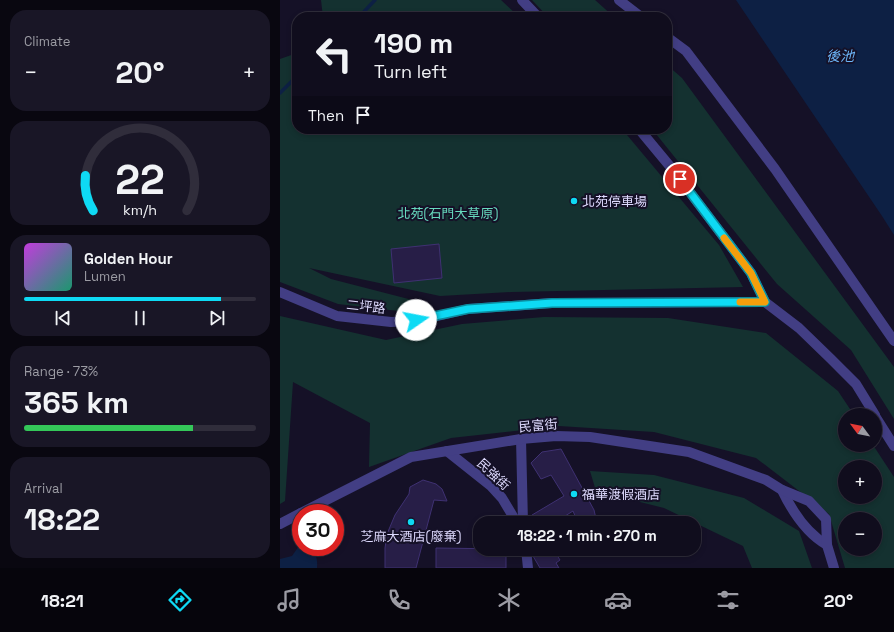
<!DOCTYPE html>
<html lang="en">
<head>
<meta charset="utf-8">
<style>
	:root { --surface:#100d1d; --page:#191626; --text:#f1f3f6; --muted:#9c9ca4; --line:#302d3b; --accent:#0edaf4 }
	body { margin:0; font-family:"Space Grotesk","Noto Sans TC",sans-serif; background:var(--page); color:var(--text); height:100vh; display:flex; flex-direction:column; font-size:15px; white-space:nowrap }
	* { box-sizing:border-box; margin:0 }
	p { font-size:13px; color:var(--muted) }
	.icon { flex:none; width:22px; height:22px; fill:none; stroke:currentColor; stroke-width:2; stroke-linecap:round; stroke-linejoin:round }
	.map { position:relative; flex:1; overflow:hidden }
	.drawer { display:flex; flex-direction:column; gap:10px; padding:10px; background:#090710; width:280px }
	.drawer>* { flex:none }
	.banner { position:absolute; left:12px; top:12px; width:380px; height:122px; border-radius:16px; box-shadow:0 2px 6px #0003,0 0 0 1px var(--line); background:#100d1d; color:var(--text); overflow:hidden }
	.needle { width:26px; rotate:302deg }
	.buttons { position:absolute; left:558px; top:408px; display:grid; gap:8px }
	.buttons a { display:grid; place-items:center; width:44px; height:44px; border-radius:50%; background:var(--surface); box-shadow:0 2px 6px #0003,0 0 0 1px var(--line); font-size:20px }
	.speed { position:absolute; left:12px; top:504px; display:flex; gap:8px; font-size:20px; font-weight:700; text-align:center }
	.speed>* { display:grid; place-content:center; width:52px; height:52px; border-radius:50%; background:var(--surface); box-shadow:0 2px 6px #0003,0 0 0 1px var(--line); line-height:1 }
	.speed .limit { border:6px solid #d22; background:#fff; color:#111 }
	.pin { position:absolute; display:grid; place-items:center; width:34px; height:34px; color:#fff; margin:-17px; border:2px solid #fff; border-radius:50%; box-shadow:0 1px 4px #0007 }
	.me { position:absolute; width:44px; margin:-22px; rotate:78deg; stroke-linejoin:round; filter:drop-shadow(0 0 3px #0008) }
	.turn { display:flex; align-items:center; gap:14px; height:84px; padding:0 16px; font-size:18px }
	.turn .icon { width:52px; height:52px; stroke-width:2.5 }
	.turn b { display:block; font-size:28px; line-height:34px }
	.then { display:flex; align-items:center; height:38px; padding:0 16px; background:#0003; gap:8px; font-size:15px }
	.big { font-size:30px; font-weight:800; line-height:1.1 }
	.drawer .card { flex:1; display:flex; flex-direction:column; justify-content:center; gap:6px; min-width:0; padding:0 14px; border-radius:16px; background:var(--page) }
	.drawer .dial { align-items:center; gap:0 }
	.dial svg { height:104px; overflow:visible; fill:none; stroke:var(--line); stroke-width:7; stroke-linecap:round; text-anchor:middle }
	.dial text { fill:var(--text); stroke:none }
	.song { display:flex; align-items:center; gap:12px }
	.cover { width:48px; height:48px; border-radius:6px; background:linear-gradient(135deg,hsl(290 70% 55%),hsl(160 70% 35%)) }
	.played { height:4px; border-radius:2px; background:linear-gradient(90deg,var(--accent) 85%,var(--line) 85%) }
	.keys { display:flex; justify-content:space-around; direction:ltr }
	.heat { display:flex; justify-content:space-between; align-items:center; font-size:22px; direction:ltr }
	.charge { height:6px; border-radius:3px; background:linear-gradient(90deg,#34c759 73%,var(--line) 0) }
	.trip { position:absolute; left:193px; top:516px; width:228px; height:40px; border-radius:16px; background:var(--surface); box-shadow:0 2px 6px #0003,0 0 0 1px var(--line); font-weight:800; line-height:40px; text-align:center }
	.menu { display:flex; height:64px; justify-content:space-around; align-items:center; background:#06050c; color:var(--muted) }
	.menu .icon { width:28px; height:28px }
	.menu .on { color:var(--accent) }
	.menu b { font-size:18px; color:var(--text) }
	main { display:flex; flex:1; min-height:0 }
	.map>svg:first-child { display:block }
	.green { fill:#143130; fill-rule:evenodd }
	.water { fill:#0d2044 }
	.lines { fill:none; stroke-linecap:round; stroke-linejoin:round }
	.stream { stroke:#0d2044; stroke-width:3.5 }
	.building { fill:#271e47; stroke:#3f3172 }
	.minor { stroke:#423e84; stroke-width:10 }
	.route-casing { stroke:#098e9f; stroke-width:10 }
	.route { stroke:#0edaf4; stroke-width:7 }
	.slow { stroke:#f59e0b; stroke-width:7 }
	.poi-dot { fill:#0edaf4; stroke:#151127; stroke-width:1.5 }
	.labels { text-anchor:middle; stroke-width:4; stroke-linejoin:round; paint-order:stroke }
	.poi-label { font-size:13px; fill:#ddd9fd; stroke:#151127; text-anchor:start }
	.park-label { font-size:13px; fill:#67dbbf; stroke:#151127 }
	.street-label { font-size:13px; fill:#ddd9fd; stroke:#151127 }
	.water-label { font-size:14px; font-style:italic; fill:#6cb5f8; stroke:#151127 }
</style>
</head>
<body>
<main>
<section class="drawer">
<div class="card"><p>Climate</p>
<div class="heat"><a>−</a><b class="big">20°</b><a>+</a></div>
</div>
<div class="card dial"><svg viewBox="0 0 100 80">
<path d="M14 69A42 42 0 1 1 86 69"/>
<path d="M14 69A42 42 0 0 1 8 42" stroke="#0edaf4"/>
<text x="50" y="56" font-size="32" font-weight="700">22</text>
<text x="50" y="72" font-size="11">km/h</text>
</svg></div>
<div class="card">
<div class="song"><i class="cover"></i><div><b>Golden Hour</b><p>Lumen</p></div></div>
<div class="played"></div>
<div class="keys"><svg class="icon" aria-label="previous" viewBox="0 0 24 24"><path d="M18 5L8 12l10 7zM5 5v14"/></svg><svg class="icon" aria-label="pause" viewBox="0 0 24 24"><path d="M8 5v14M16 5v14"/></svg><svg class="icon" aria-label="next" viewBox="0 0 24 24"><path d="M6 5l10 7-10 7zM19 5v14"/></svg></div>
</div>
<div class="card"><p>Range · 73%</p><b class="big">365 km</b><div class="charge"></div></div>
<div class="card"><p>Arrival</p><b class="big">18:22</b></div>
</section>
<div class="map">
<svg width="614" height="568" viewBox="0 0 614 568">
	<rect width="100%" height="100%" fill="#151127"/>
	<g class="green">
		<polygon points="41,0 221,0 239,17 43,17"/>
		<polygon points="252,0 315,0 334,17 268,17"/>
		<polygon points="17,53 17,129 342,129 439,245 463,287 232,292 160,296 29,268 51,279 144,303 127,312 58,304 0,282 0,59"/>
		<polygon points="387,65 402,78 614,367 614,419 571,350 497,284 372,129 387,129"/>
		<path d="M 0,316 L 106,340 L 182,324 L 264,317 L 388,318 L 486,333 L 558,391 L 574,415 L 565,415 L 565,445 L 593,445 L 614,477 L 614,568 L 565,568 L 549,514 L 476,458 L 374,432 L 279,426 L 171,438 L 89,467 L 90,423 L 13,382 L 5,501 L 0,504 ZM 565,467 L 595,467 L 595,497 L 565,497 ZM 565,519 L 595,519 L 595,549 L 565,549 Z"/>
		<polygon points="310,471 374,475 464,498 519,531 532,568 472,568 463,546 384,508 316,491"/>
	</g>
	<g class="water">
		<polygon points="456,0 614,0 614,235 602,216"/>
		<path d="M 21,543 L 21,547 L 30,547 C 36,553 38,560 37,568 L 0,568 L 0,559 L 12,556 Z"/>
	</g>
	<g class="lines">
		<g class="stream">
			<polyline points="79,17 95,0"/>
			<polyline points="0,93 17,76"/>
		</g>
	</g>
	<g class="building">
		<polygon points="159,244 162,278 114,283 111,249"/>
		<polygon points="281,449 314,510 317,523 298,523 293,511 274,523 257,523 252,515 284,496 271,475 261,479 251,463 262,452"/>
		<polygon points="143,480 156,484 162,489 167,501 154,500 136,568 105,568 105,548 107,534 115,515 129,494 130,487"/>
		<polygon points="156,548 226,549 226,568 156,568"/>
		<polygon points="255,549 273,549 280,560 276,563 279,568 260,568 253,556 257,553"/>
	</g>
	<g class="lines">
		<g class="minor">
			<polyline points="242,0 258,17"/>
			<polyline points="339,0 361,17"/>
			<polyline points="387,37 406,51 495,169 614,341"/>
			<polyline points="359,129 393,170 471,273 485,302 519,328 551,359 576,384 595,415"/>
			<polyline points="0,292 57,316 111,322 136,321 188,309 272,303 485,302"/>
			<polyline points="595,416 614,446"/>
			<polyline points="241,439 243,523"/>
			<polyline points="167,451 211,486 222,498 237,523"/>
			<path d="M 502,490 C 512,511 526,533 547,545"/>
			<polyline points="21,513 131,457 241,439 276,436 310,437 409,452 486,480 502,490 529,501 546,519 547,545 554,568"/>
			<polyline points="0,524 21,513"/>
			<polyline points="246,549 248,568"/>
		</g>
	</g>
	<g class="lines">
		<defs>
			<polyline id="route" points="136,320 188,309 272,303 485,302 471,273 400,179"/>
		</defs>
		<use href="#route" class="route-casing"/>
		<use href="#route" class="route"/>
		<polyline class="slow" points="444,238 471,273 485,302 460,302"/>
	</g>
	<g class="poi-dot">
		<circle cx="294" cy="201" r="4"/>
		<circle cx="294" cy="494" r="4"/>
		<circle cx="131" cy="522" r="4"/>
	</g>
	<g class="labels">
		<g class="poi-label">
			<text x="302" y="206">北苑停車場</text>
			<text x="302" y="499">福華渡假酒店</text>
			<text x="131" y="541" text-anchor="middle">芝麻大酒店(廢棄)</text>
		</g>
		<g class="park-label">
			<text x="168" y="218">北苑(石門大草原)</text>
		</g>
		<g class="street-label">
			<text transform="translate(86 306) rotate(6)" y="5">二坪路</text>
			<text transform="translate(258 425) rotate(-5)" y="5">民富街</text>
			<text transform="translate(214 474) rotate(43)" y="5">民強街</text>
		</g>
		<g class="water-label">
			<text x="560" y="61">後池</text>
		</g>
	</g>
</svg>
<div class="buttons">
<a><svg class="needle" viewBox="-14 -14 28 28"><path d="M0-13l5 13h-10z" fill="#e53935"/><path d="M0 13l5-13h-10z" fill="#9c9ca4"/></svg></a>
<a>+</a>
<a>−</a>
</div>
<div class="speed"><div class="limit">30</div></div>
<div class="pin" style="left:400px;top:179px;background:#d93025"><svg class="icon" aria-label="arrive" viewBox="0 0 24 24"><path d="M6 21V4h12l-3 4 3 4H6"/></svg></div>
<svg class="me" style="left:136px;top:320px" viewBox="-20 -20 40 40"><circle r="19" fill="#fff"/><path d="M0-13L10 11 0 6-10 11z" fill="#0edaf4"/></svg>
<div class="trip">18:22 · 1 min · 270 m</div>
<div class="banner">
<div class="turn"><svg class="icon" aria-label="left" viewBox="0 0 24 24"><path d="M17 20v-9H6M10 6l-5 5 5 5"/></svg><div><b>190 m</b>Turn left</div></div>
<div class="then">Then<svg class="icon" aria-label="arrive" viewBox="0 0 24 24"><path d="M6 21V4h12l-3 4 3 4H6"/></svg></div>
</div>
</div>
</main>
<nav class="menu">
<b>18:21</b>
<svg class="icon on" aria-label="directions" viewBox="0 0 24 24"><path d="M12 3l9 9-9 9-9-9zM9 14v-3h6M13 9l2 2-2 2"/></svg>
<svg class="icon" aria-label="music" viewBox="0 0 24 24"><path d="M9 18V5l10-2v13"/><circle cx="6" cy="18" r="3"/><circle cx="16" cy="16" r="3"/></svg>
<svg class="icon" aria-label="phone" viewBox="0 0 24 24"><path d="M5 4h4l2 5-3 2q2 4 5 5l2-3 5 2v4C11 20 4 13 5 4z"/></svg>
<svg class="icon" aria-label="climate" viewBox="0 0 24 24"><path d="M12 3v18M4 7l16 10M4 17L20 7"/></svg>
<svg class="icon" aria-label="car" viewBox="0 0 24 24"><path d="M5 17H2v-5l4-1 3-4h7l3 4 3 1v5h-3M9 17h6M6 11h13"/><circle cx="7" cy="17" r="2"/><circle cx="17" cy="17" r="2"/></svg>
<svg class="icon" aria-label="filters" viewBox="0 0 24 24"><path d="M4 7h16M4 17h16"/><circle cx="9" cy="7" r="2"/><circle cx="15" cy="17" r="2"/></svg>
<b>20°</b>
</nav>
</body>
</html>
